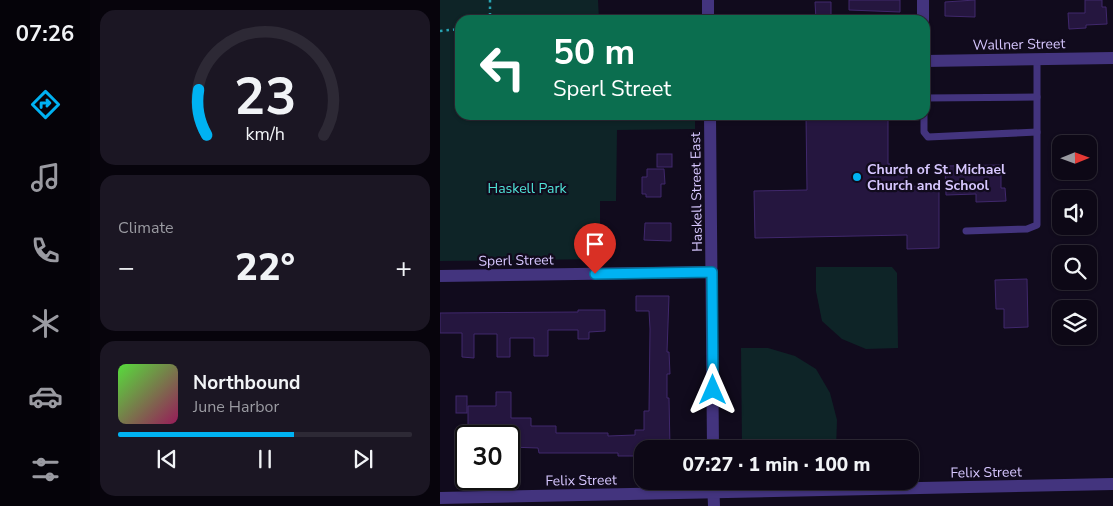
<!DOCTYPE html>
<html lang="en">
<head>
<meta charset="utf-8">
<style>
	:root { --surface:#0d0816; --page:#1b1623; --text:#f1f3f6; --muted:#9a9aa1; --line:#2d2935; --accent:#00b2f2 }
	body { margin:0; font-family:"Nunito Sans",sans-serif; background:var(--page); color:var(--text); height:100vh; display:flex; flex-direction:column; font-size:19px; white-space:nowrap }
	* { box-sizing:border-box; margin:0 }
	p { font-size:16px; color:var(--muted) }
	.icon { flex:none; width:28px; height:28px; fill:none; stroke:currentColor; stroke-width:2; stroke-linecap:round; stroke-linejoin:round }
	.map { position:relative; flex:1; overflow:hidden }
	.panel { display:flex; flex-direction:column; gap:10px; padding:10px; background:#07040c; width:350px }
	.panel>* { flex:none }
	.banner { position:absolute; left:15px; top:15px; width:475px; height:105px; border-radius:15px; box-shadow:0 1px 4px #0004,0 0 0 1px var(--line); background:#0b6e4f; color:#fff; overflow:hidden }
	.needle { width:32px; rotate:89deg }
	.fabs { position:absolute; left:612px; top:135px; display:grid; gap:10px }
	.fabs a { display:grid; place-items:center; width:45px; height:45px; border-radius:10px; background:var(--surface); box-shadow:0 1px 4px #0004,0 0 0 1px var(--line); font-size:25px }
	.speed { position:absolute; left:15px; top:425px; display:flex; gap:10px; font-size:25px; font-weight:700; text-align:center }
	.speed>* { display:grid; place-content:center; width:65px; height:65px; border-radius:50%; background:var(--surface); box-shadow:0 1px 4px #0004,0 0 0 1px var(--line); line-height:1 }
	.speed .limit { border:2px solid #111; border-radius:8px; background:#fff; color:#111 }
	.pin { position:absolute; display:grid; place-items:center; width:42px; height:42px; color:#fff; margin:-51px -21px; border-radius:50% 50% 50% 0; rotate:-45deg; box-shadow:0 0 5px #0007 }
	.pin .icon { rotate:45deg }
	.me { position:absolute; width:55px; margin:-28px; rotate:0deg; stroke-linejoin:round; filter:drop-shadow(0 0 4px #0008) }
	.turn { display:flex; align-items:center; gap:18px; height:105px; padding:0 15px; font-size:22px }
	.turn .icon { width:65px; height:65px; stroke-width:2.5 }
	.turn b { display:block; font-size:35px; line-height:42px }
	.big { font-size:38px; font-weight:800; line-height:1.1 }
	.panel .widget { flex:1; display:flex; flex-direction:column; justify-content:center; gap:8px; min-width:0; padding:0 18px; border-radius:15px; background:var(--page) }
	.panel .dial { align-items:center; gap:0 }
	.dial svg { height:130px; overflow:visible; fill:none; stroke:var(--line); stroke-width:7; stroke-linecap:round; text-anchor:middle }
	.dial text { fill:var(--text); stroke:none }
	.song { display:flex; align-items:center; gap:15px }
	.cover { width:60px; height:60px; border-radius:8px; background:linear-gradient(135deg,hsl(110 70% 55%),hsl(330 70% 35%)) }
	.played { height:5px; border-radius:2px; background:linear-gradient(90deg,var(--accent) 60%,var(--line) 60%) }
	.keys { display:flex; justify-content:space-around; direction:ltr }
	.heat { display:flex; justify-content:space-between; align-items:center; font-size:28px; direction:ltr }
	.trip { position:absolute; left:194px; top:440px; width:285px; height:50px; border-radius:15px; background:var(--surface); box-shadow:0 1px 4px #0004,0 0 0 1px var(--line); font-weight:800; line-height:50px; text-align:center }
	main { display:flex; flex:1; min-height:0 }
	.tab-bar { display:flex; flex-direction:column; width:90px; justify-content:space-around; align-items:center; background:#050309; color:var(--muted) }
	.tab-bar .icon { width:35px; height:35px }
	.tab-bar .on { color:var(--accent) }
	.tab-bar b { font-size:22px; color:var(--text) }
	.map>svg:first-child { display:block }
	.green { fill:#0e2427 }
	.building { fill:#25163f; stroke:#40286c }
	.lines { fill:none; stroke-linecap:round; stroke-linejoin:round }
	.path { stroke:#29a3b2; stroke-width:2.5; stroke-dasharray:2.5 4; stroke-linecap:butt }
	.service { stroke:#43347e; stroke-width:7 }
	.minor { stroke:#43347e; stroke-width:12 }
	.route-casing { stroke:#00749d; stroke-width:12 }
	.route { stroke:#00b2f2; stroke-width:9 }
	.poi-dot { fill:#00b2f2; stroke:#110b1d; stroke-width:2 }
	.labels { text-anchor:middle; stroke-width:4.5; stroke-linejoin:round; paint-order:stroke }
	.street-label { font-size:14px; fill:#d7c7ff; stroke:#110b1d }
	.poi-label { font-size:14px; font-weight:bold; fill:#d7c7ff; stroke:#110b1d; text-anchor:start }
	.park-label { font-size:14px; fill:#50e2d6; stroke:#110b1d }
</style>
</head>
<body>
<main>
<nav class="tab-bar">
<b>07:26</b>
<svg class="icon on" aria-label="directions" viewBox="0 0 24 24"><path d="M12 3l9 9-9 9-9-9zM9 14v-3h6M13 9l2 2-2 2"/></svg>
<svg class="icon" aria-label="music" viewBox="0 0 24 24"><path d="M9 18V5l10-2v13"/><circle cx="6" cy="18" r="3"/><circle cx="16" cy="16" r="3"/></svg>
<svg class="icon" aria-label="phone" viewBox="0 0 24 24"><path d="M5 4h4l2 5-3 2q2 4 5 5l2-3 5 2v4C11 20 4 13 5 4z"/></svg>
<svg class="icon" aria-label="climate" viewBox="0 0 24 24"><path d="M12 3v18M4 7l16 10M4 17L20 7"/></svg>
<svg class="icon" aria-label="car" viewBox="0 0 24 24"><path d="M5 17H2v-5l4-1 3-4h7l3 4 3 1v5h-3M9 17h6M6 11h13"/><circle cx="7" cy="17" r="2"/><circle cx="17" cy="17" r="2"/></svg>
<svg class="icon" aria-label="filters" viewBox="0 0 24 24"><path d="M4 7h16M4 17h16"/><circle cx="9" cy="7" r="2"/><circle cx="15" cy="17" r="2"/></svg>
</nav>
<section class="panel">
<div class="widget dial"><svg viewBox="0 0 100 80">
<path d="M14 69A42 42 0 1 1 86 69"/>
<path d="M14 69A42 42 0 0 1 9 41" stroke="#00b2f2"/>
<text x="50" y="56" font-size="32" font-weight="700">23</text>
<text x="50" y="72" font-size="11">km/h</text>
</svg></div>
<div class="widget"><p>Climate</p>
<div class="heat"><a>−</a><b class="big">22°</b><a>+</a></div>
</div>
<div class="widget">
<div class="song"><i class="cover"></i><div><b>Northbound</b><p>June Harbor</p></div></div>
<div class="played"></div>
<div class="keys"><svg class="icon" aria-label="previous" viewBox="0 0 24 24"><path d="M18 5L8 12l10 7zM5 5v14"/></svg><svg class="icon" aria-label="pause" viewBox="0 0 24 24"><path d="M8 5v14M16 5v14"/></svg><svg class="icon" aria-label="next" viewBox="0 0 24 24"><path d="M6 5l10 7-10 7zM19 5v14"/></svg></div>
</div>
</section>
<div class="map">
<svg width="673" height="506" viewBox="0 0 673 506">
	<rect width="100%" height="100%" fill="#110b1d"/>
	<g class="green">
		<polygon points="0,0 158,0 159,20 20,20 20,115 255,115 255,129 177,130 176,201 160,201 160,259 0,261"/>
		<polygon points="376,267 452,267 457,273 458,348 426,349 402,339 382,321 376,291"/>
		<polygon points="301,348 328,348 355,356 376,369 390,393 397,420 396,449 305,449 302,445"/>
	</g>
	<g class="building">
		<polygon points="409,0 460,0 460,12 409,10"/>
		<polygon points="535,0 535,17 505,16 505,2"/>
		<polygon points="645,0 662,0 662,7 666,7 667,24 646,25 646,28 629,29 628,13 645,13"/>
		<polygon points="375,2 391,2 391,20 376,20"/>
		<polygon points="366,115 426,115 426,119 448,118 448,164 450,164 451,168 467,168 467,186 499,187 499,248 467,249 467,235 315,238 314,191 367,190"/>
		<rect x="217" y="154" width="15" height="13"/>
		<polygon points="561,165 561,188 565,188 566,201 536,202 536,194 506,195 505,166"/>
		<polygon points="207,169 224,169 225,184 221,184 221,197 206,197 206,194 202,194 202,177 207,177"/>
		<polygon points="205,223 231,223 231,241 204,240"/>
		<polygon points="587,279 588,327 564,328 564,309 556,309 555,280"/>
		<polygon points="196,296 229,296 227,352 229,352 230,374 227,374 227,398 229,398 230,449 202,449 202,452 195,452 195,456 178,456 178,453 99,453 98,448 69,447 69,436 31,436 31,427 28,427 28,406 56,406 56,392 71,392 71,418 91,418 91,426 116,426 116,433 168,433 168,436 195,435 195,430 204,430 204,411 209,411 210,329 209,311 196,311"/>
		<polygon points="138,310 165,310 165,331 149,332 149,339 138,339 138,330 108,330 108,356 94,356 94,338 70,338 70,357 57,357 57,334 34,334 34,358 22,357 22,333 0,333 0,313 138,312"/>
		<rect x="16" y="396" width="11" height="17"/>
	</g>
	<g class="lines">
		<g class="path">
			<polyline points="50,0 50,20"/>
			<polyline points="0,31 20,29"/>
		</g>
		<g class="service">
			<polyline points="485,98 597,97"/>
			<polyline points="484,115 484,132 488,137 597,132"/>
			<polyline points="526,231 587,229 597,225 597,59"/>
		</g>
		<g class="minor">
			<polyline points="268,0 268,20"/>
			<polyline points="483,0 483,20"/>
			<polyline points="485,61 673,58"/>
			<polyline points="270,115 273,449"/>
			<polyline points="0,276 272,272"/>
			<polyline points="273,481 274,506"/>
			<polyline points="0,498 673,484"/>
		</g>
	</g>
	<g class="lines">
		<defs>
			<polyline id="route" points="155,274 272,272 273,390"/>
		</defs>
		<use href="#route" class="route-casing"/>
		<use href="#route" class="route"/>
	</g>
	<circle class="poi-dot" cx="417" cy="177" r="5"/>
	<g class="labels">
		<g class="street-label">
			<text transform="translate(579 44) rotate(-1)" y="5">Wallner Street</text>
			<text transform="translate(256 192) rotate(-91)" y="5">Haskell Street East</text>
			<text transform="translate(76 260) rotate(-1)" y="5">Sperl Street</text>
			<text transform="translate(546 472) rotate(-1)" y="5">Felix Street</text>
			<text transform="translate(141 480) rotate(-1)" y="5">Felix Street</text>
		</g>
		<g class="poi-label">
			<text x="427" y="174">Church of St. Michael<tspan x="427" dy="16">Church and School</tspan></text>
		</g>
		<g class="park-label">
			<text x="87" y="193">Haskell Park</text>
		</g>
	</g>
</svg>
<div class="fabs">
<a><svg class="needle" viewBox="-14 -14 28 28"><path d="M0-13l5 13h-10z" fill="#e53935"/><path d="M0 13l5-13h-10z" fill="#9a9aa1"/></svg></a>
<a><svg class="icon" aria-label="sound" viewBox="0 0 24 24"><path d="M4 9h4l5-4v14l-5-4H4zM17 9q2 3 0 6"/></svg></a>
<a><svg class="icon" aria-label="search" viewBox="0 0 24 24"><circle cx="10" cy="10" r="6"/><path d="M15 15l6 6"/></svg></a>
<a><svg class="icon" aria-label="layers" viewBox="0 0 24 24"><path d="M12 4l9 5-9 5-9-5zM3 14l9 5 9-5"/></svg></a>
</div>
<div class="speed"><div class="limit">30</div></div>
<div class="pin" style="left:155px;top:274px;background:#d93025"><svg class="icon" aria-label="arrive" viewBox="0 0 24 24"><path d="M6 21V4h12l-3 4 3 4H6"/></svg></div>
<svg class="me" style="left:273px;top:390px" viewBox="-20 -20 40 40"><path d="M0-17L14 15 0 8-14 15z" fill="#00b2f2" stroke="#fff" stroke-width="4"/></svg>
<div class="trip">07:27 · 1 min · 100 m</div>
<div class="banner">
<div class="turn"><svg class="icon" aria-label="left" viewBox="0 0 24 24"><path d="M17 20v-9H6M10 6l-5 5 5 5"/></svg><div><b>50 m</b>Sperl Street</div></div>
</div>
</div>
</main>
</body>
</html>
